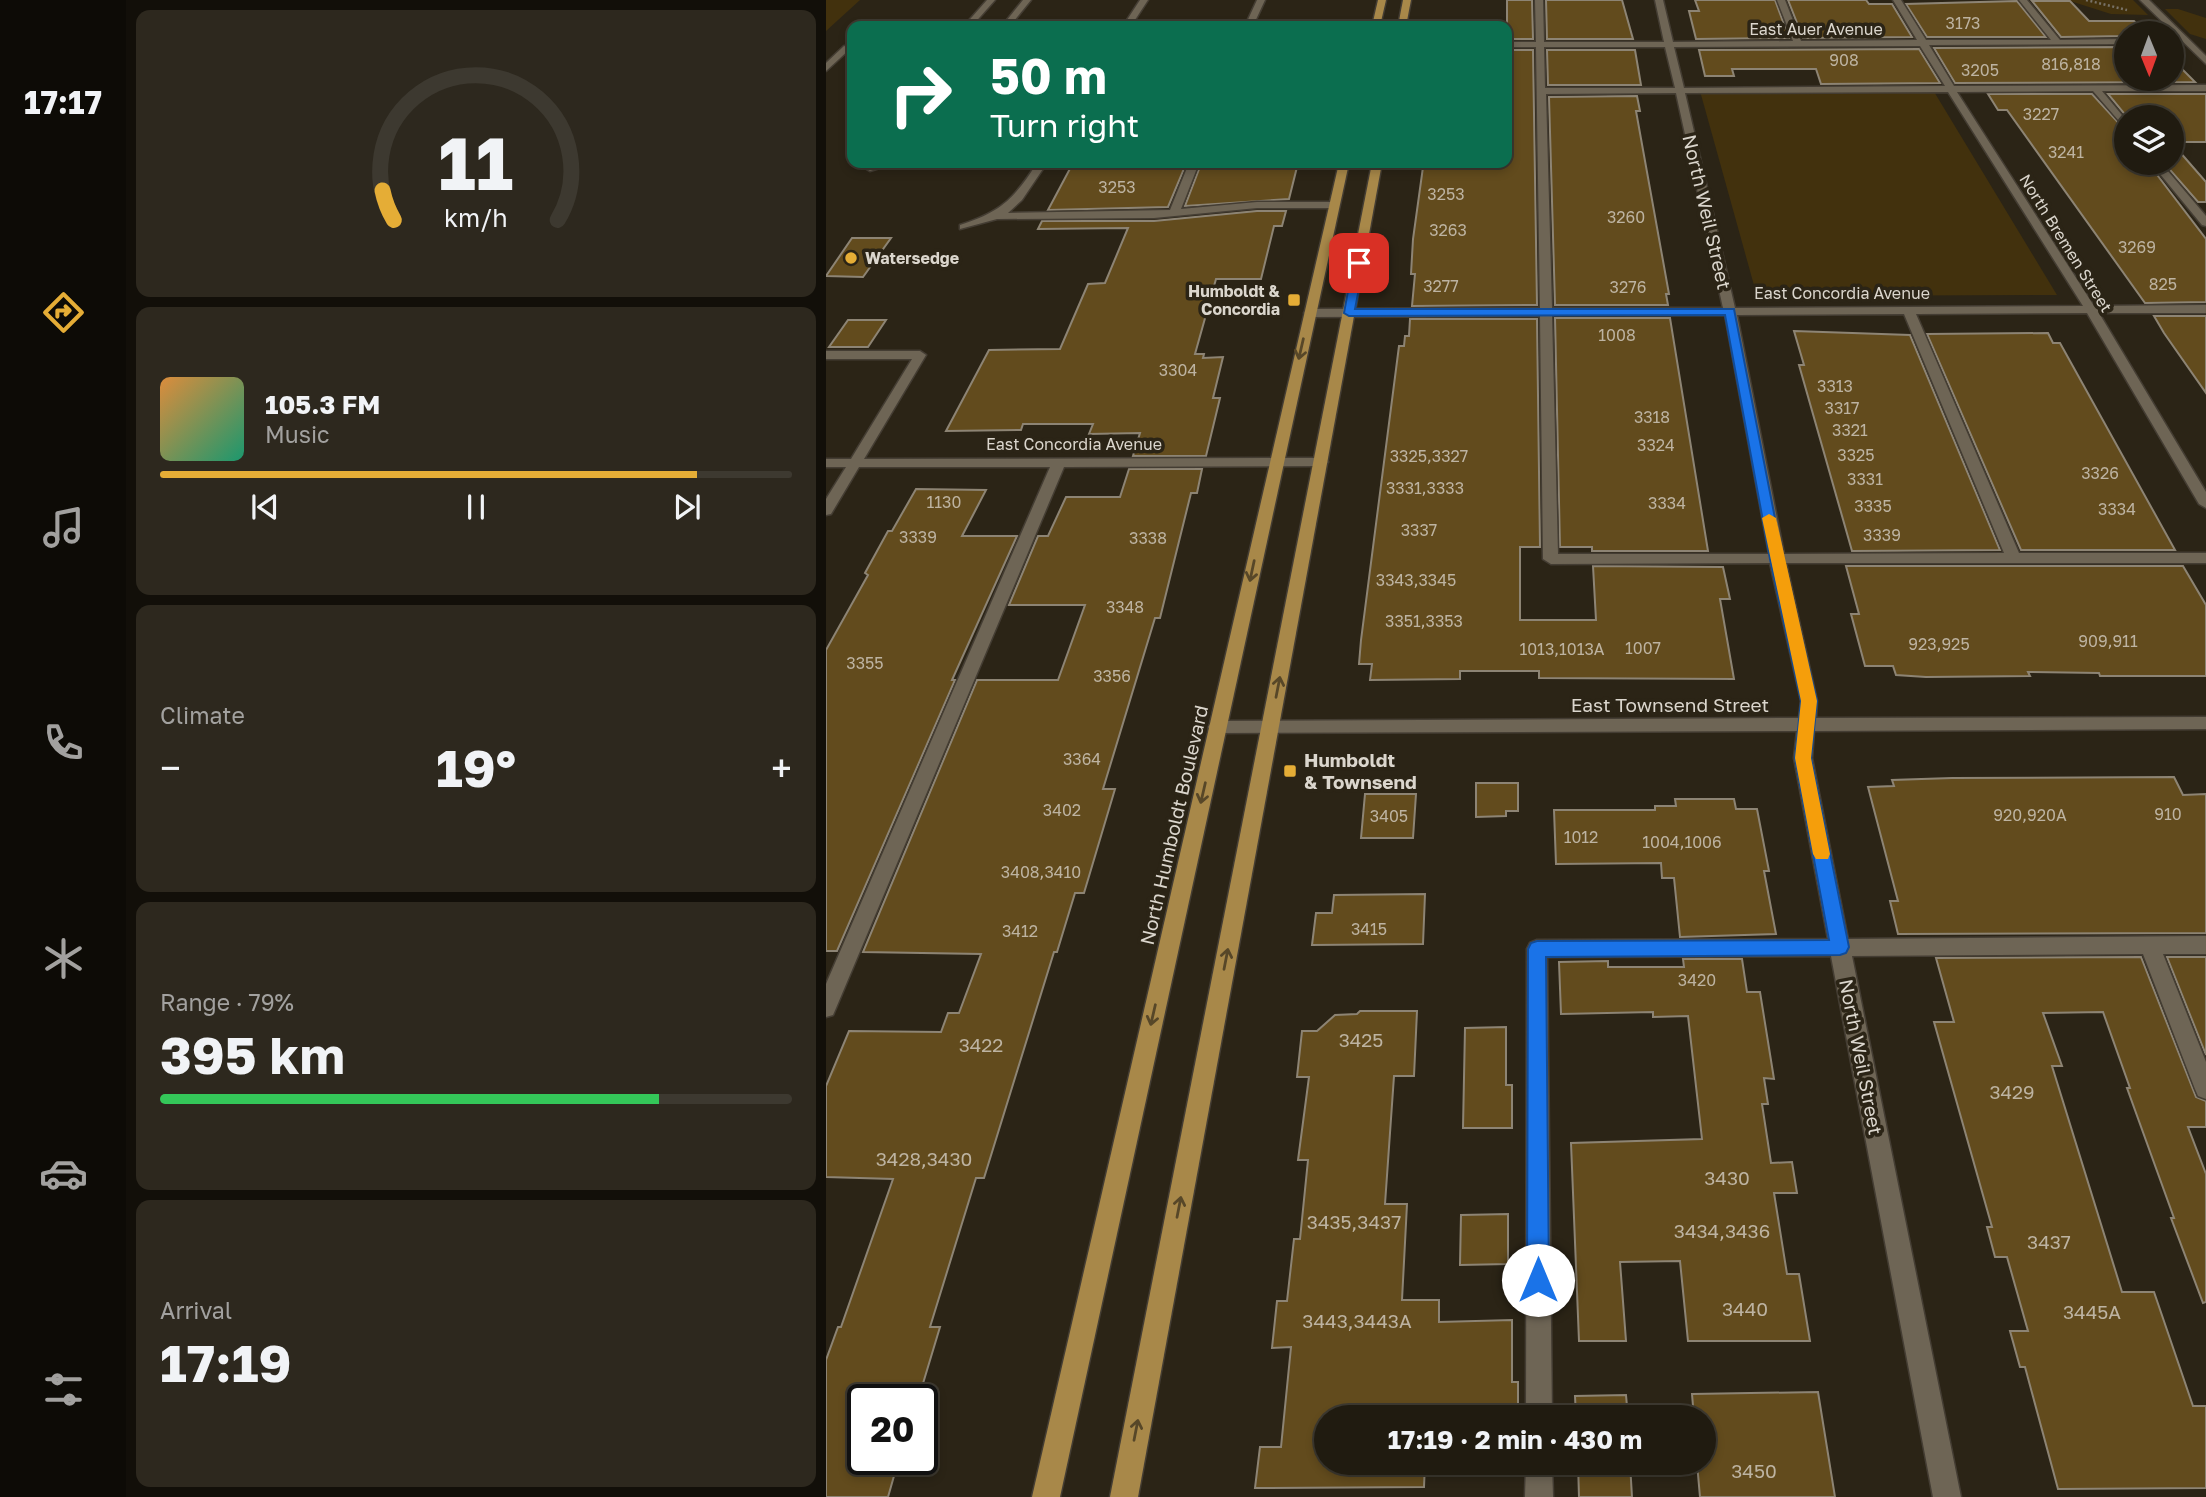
<!DOCTYPE html>
<html lang="en">
<head>
<meta charset="utf-8">
<style>
	:root { --surface:#201b10; --page:#2d281e; --text:#f1f3f6; --muted:#a2a19f; --line:#3d3930; --accent:#e5ad36 }
	body { margin:0; font-family:"Golos Text",sans-serif; background:var(--page); color:var(--text); height:100vh; display:flex; flex-direction:column; font-size:26px; white-space:nowrap }
	* { box-sizing:border-box; margin:0 }
	p { font-size:23px; color:var(--muted) }
	.icon { flex:none; width:38px; height:38px; fill:none; stroke:currentColor; stroke-width:2; stroke-linecap:round; stroke-linejoin:round }
	.map { position:relative; flex:1; overflow:hidden }
	.side { display:flex; flex-direction:column; gap:10px; padding:10px; background:#120f09; width:700px }
	.side>* { flex:none }
	.top-card { position:absolute; left:21px; top:21px; width:665px; height:147px; border-radius:14px; box-shadow:0 4px 10px #0003,0 0 0 2px var(--line); background:#0b6e4f; color:#fff; overflow:hidden }
	.needle { width:46px; rotate:179deg }
	.controls { position:absolute; left:1288px; top:21px; display:grid; gap:14px }
	.controls a { display:grid; place-items:center; width:70px; height:70px; border-radius:50%; background:var(--surface); box-shadow:0 4px 10px #0003,0 0 0 2px var(--line); font-size:35px }
	.speed { position:absolute; left:21px; top:1384px; display:flex; gap:14px; font-size:35px; font-weight:700; text-align:center }
	.speed>* { display:grid; place-content:center; width:91px; height:91px; border-radius:50%; background:var(--surface); box-shadow:0 4px 10px #0003,0 0 0 2px var(--line); line-height:1 }
	.speed .limit { border:4px solid #111; border-radius:10px; background:#fff; color:#111 }
	.pin { position:absolute; display:grid; place-items:center; width:60px; height:60px; color:#fff; margin:-30px; border-radius:14px; box-shadow:0 4px 10px #0006 }
	.me { position:absolute; width:77px; margin:-38px; rotate:0deg; stroke-linejoin:round; filter:drop-shadow(0 0 5px #0008) }
	.turn { display:flex; align-items:center; gap:24px; height:147px; padding:0 28px; font-size:32px }
	.turn .icon { width:91px; height:91px; stroke-width:2.5 }
	.turn b { display:block; font-size:49px; line-height:60px }
	.big { font-size:52px; font-weight:700; line-height:1.1 }
	.side .card { flex:1; display:flex; flex-direction:column; justify-content:center; gap:10px; min-width:0; padding:0 24px; border-radius:14px; background:var(--page) }
	.side .dial { align-items:center; gap:0 }
	.dial svg { height:182px; overflow:visible; fill:none; stroke:var(--line); stroke-width:7; stroke-linecap:round; text-anchor:middle }
	.dial text { fill:var(--text); stroke:none }
	.song { display:flex; align-items:center; gap:21px }
	.cover { width:84px; height:84px; border-radius:10px; background:linear-gradient(135deg,hsl(30 70% 55%),hsl(160 70% 35%)) }
	.played { height:7px; border-radius:4px; background:linear-gradient(90deg,var(--accent) 85%,var(--line) 85%) }
	.keys { display:flex; justify-content:space-around; direction:ltr }
	.heat { display:flex; justify-content:space-between; align-items:center; font-size:38px; direction:ltr }
	.charge { height:10px; border-radius:5px; background:linear-gradient(90deg,#34c759 79%,var(--line) 0) }
	.trip { position:absolute; left:488px; top:1405px; width:402px; height:70px; border-radius:35px; background:var(--surface); box-shadow:0 4px 10px #0003,0 0 0 2px var(--line); font-weight:700; line-height:70px; text-align:center }
	main { display:flex; flex:1; min-height:0 }
	.tab-bar { display:flex; flex-direction:column; width:126px; justify-content:space-around; align-items:center; background:#0d0b06; color:var(--muted) }
	.tab-bar .icon { width:49px; height:49px }
	.tab-bar .selected { color:var(--accent) }
	.tab-bar b { font-size:32px; color:var(--text) }
	.map>svg:first-child { display:block }
	.green { fill:#42310d }
	.building { fill:#624b1d; stroke:#8d8474; stroke-width:2 }
	.lines { fill:none; stroke-linecap:round; stroke-linejoin:round }
	.minor-casing { stroke:#443d33; stroke-width:3 }
	.major-casing { stroke:#443d33; stroke-width:3 }
	.path { stroke:#787267; stroke-width:2.5; stroke-dasharray:2 2.5; stroke-linecap:butt }
	.minor { fill:#6e6555; fill-rule:evenodd }
	.major { fill:#a88849; fill-rule:evenodd }
	.oneway { stroke:#574728 }
	.route { fill:#1a73e8; stroke:#114b97; stroke-width:2 }
	.slow { fill:#f59e0b }
	.poi-dot { fill:#e5ad36; stroke:#2b2416; stroke-width:2.5 }
	.labels { text-anchor:middle; stroke-width:7; stroke-linejoin:round; paint-order:stroke }
	.number-label { font-size:16px; fill:#bdb3a1 }
	.far-street-label { font-size:16px; fill:#dbd6cd; stroke:#2b2416 }
	.far-poi-label { font-size:16px; font-weight:bold; fill:#dbd6cd; stroke:#2b2416; text-anchor:start }
	.street-label { font-size:19px; fill:#dbd6cd; stroke:#2b2416 }
	.poi-label { font-size:19px; font-weight:bold; fill:#dbd6cd; stroke:#2b2416; text-anchor:start }
	.near-number-label { font-size:19px; fill:#bdb3a1 }
</style>
</head>
<body>
<main>
<nav class="tab-bar">
<b>17:17</b>
<svg class="icon selected" aria-label="directions" viewBox="0 0 24 24"><path d="M12 3l9 9-9 9-9-9zM9 14v-3h6M13 9l2 2-2 2"/></svg>
<svg class="icon" aria-label="music" viewBox="0 0 24 24"><path d="M9 18V5l10-2v13"/><circle cx="6" cy="18" r="3"/><circle cx="16" cy="16" r="3"/></svg>
<svg class="icon" aria-label="phone" viewBox="0 0 24 24"><path d="M5 4h4l2 5-3 2q2 4 5 5l2-3 5 2v4C11 20 4 13 5 4z"/></svg>
<svg class="icon" aria-label="climate" viewBox="0 0 24 24"><path d="M12 3v18M4 7l16 10M4 17L20 7"/></svg>
<svg class="icon" aria-label="car" viewBox="0 0 24 24"><path d="M5 17H2v-5l4-1 3-4h7l3 4 3 1v5h-3M9 17h6M6 11h13"/><circle cx="7" cy="17" r="2"/><circle cx="17" cy="17" r="2"/></svg>
<svg class="icon" aria-label="filters" viewBox="0 0 24 24"><path d="M4 7h16M4 17h16"/><circle cx="9" cy="7" r="2"/><circle cx="15" cy="17" r="2"/></svg>
</nav>
<section class="side">
<div class="card dial"><svg viewBox="0 0 100 80">
<path d="M14 69A42 42 0 1 1 86 69"/>
<path d="M14 69A42 42 0 0 1 9 56" stroke="#e5ad36"/>
<text x="50" y="56" font-size="32" font-weight="700">11</text>
<text x="50" y="72" font-size="11">km/h</text>
</svg></div>
<div class="card">
<div class="song"><i class="cover"></i><div><b>105.3 FM</b><p>Music</p></div></div>
<div class="played"></div>
<div class="keys"><svg class="icon" aria-label="previous" viewBox="0 0 24 24"><path d="M18 5L8 12l10 7zM5 5v14"/></svg><svg class="icon" aria-label="pause" viewBox="0 0 24 24"><path d="M8 5v14M16 5v14"/></svg><svg class="icon" aria-label="next" viewBox="0 0 24 24"><path d="M6 5l10 7-10 7zM19 5v14"/></svg></div>
</div>
<div class="card"><p>Climate</p>
<div class="heat"><a>−</a><b class="big">19°</b><a>+</a></div>
</div>
<div class="card"><p>Range · 79%</p><b class="big">395 km</b><div class="charge"></div></div>
<div class="card"><p>Arrival</p><b class="big">17:19</b></div>
</section>
<div class="map">
<svg width="1380" height="1497" viewBox="0 0 1380 1497">
	<rect width="100%" height="100%" fill="#2b2416"/>
	<g class="green">
		<polygon points="0,0 34,0 0,31"/>
		<polygon points="1241,0 1307,0 1322,15 1285,14"/>
		<polygon points="1339,9 1352,9 1380,18 1380,39 1364,34"/>
		<polygon points="1107,90 1231,295 931,296 874,91"/>
	</g>
	<g class="building">
		<polygon points="681,0 706,0 707,39 681,39"/>
		<polygon points="720,0 796,0 807,39 721,39"/>
		<polygon points="869,0 949,0 963,38 870,39 863,11 873,11"/>
		<polygon points="962,0 1040,0 1043,4 1066,4 1086,37 977,38"/>
		<polygon points="1191,1 1220,37 1101,37 1080,4"/>
		<polygon points="1206,1 1244,1 1263,21 1308,21 1320,33 1300,33 1300,36 1235,37"/>
		<polygon points="1300,47 1300,79 1346,79 1346,59 1369,82 1129,83 1108,48"/>
		<polygon points="1093,49 1114,83 995,84 990,69 906,69 908,76 879,76 873,50"/>
		<polygon points="681,50 707,50 711,305 586,306 589,274 585,274 587,239 597,167 681,165 681,127 684,126 684,68 681,68"/>
		<polygon points="721,50 809,50 815,85 722,85"/>
		<polygon points="1162,94 1266,94 1300,131 1300,163 1322,163 1380,239 1380,302 1319,303 1181,110 1172,110"/>
		<polygon points="1282,94 1380,94 1380,142 1346,142 1346,117 1301,117"/>
		<polygon points="811,96 814,111 810,111 843,294 840,294 842,305 729,305 723,97"/>
		<polygon points="1346,143 1380,182 1380,202 1372,202 1338,163 1346,163"/>
		<polygon points="247,163 358,163 360,164 342,207 222,210"/>
		<polygon points="472,163 463,199 359,206 375,164"/>
		<polygon points="431,211 460,211 456,226 448,226 435,279 390,279 369,354 378,354 377,358 397,357 387,398 394,398 380,456 307,456 314,433 263,434 267,424 197,424 195,430 120,431 163,350 234,349 262,284 279,283 302,228 212,229 216,221 328,221"/>
		<polygon points="26,238 65,238 37,277 0,276"/>
		<polygon points="1328,316 1380,316 1380,393 1338,333"/>
		<polygon points="729,318 844,318 882,551 766,551 766,547 734,547"/>
		<polygon points="584,319 711,319 714,547 694,547 694,620 770,620 767,566 897,567 904,599 894,599 908,679 713,678 713,671 634,671 634,679 544,680 546,664 533,664 535,640 573,346 578,346 579,336 583,336"/>
		<polygon points="22,320 60,320 42,347 3,347"/>
		<polygon points="968,331 1084,335 1174,550 1026,551 973,365 978,365"/>
		<polygon points="1222,333 1227,343 1234,343 1349,550 1195,550 1101,334"/>
		<polygon points="303,469 376,469 371,493 365,493 334,618 329,618 277,789 289,789 258,893 249,893 231,952 228,952 158,1178 150,1178 104,1327 114,1327 92,1400 37,1400 37,1461 72,1462 62,1497 0,1497 0,1360 12,1327 15,1327 67,1179 0,1177 0,1086 23,1031 115,1032 122,1013 133,1013 155,954 37,952 151,680 232,680 259,605 183,605 212,536 222,536 240,497 294,497"/>
		<polygon points="90,489 160,490 136,536 191,536 126,680 129,680 11,951 0,951 0,650 42,575 39,573 62,531 66,531"/>
		<polygon points="1020,566 1357,566 1380,605 1380,676 1274,676 1273,673 1202,672 1204,676 1100,677 1070,675 1067,666 1039,666 1025,614 1033,614"/>
		<polygon points="1348,777 1357,795 1380,794 1380,933 1072,934 1064,901 1072,901 1042,787 1068,786 1066,780 1126,778"/>
		<polygon points="650,783 692,783 692,811 680,811 680,816 650,817"/>
		<polygon points="539,794 590,794 587,838 535,838"/>
		<polygon points="849,799 908,799 910,809 931,809 943,871 938,871 950,934 854,937 848,878 836,878 835,863 730,864 728,810 829,810 829,806 850,806"/>
		<polygon points="599,894 597,944 486,945 490,913 506,913 508,895"/>
		<polygon points="1315,957 1370,1097 1380,1101 1380,1127 1362,1127 1380,1174 1380,1302 1377,1303 1345,1218 1348,1218 1301,1088 1304,1088 1277,1012 1217,1013 1236,1066 1226,1066 1296,1292 1328,1292 1367,1406 1380,1406 1380,1488 1232,1489 1199,1367 1194,1367 1184,1331 1202,1331 1181,1257 1169,1257 1161,1227 1166,1227 1108,1022 1128,1022 1110,958"/>
		<polygon points="1341,957 1380,957 1380,1055"/>
		<polygon points="857,959 916,959 921,992 934,992 948,1079 938,1078 942,1104 936,1104 945,1163 966,1162 971,1193 948,1193 961,1274 973,1274 984,1341 862,1341 854,1261 794,1262 800,1341 753,1341 745,1143 876,1139 862,1016 827,1017 827,1012 735,1014 733,962 782,961 782,967 858,967"/>
		<polygon points="534,1011 591,1011 588,1076 568,1076 559,1204 581,1204 576,1300 613,1300 613,1322 686,1320 686,1382 692,1382 692,1418 500,1418 500,1463 599,1463 598,1487 429,1488 434,1447 455,1447 465,1347 446,1348 451,1301 461,1301 468,1239 474,1239 482,1160 472,1160 483,1077 471,1077 476,1031 491,1031 509,1015 531,1014"/>
		<polygon points="680,1027 680,1085 686,1085 686,1128 637,1128 639,1028"/>
		<polygon points="682,1214 682,1264 634,1265 635,1215"/>
		<polygon points="992,1392 1009,1497 874,1497 871,1463 878,1463 878,1418 868,1418 866,1394"/>
		<polygon points="800,1395 802,1418 750,1418 749,1396"/>
		<polygon points="752,1463 804,1463 806,1497 753,1497"/>
	</g>
	<g class="lines">
		<defs>
			<g id="minor">
				<polygon points="161,0 169,0 146,26 138,26"/>
				<polygon points="197,0 205,0 184,26 176,26"/>
				<polygon points="314,0 322,0 305,26 297,26"/>
				<polygon points="431,0 439,0 427,26 419,26"/>
				<path d="M 709,0 L 717,0 L 718,42 L 838,42 L 829,0 L 837,0 L 847,42 L 967,41 L 951,0 L 959,0 L 975,41 L 1091,40 L 1067,0 L 1075,0 L 1100,40 L 1225,40 L 1193,0 L 1201,0 L 1234,40 L 1300,39 L 1300,44 L 1103,45 L 1128,86 L 1380,85 L 1380,91 L 1276,91 L 1300,120 L 1300,129 L 1267,91 L 1131,92 L 1268,306 L 1380,305 L 1380,313 L 1273,313 L 1380,492 L 1380,508 L 1373,504 L 1261,313 L 1090,314 L 1193,553 L 1380,553 L 1380,563 L 960,563 L 991,701 L 990,718 L 1380,717 L 1380,729 L 988,731 L 986,758 L 1022,939 L 1380,936 L 1380,954 L 1337,954 L 1380,1062 L 1380,1099 L 1372,1096 L 1369,1089 L 1317,954 L 1026,956 L 1135,1497 L 1107,1497 L 1005,956 L 721,957 L 726,1418 L 700,1418 L 701,949 L 704,943 L 711,940 L 1002,939 L 968,758 L 971,731 L 391,733 L 385,731 L 382,727 L 385,723 L 391,721 L 973,718 L 975,701 L 944,563 L 725,564 L 717,559 L 714,316 L 484,317 L 478,313 L 484,309 L 714,308 L 710,47 L 681,47 L 681,42 L 710,42 ZM 1094,46 L 1119,86 L 858,88 L 848,47 ZM 718,47 L 839,47 L 849,88 L 719,88 ZM 1122,92 L 1257,306 L 909,308 L 859,93 ZM 850,93 L 897,308 L 726,308 L 720,94 ZM 1078,314 L 1178,553 L 958,554 L 911,315 ZM 726,315 L 899,315 L 943,554 L 732,554 Z"/>
				<polygon points="1314,0 1323,0 1380,56 1380,64"/>
				<polygon points="18,46 25,48 0,71 0,63"/>
				<polygon points="53,163 69,163 44,171 39,168"/>
				<path d="M 211,163 L 221,163 L 196,200 L 182,213 L 344,210 L 363,163 L 373,163 L 355,209 L 431,202 L 508,202 L 513,205 L 508,208 L 431,208 L 328,218 L 171,219 L 134,229 L 134,225 C 175,212 188,199 211,163 Z"/>
				<polygon points="1325,163 1335,163 1380,216 1380,226 1376,225"/>
				<polygon points="0,351 94,351 100,355 38,459 495,458 502,462 495,466 238,467 10,1008 7,1015 0,1017 0,984 224,467 33,467 5,514 0,515 0,499 20,467 0,467 0,459 25,459 86,359 0,359"/>
				<polygon points="700,1463 726,1463 727,1497 699,1497"/>
			</g>
			<g id="major">
				<polygon points="552,0 560,0 554,26 546,26"/>
				<polygon points="577,0 585,0 580,26 572,26"/>
				<polygon points="513,163 523,163 234,1497 206,1497"/>
				<polygon points="546,163 556,163 312,1497 284,1497"/>
			</g>
		</defs>
		<use href="#minor" class="minor-casing"/>
		<use href="#major" class="major-casing"/>
		<polyline class="path" points="1260,0 1301,10"/>
		<use href="#minor" class="minor"/>
		<use href="#major" class="major"/>
	</g>
	<defs><path id="oneway-shaft" d="M-6 0H5M1.5-3L5.5 0L1.5 3" fill="none" stroke-width="1.6" stroke-linecap="round" stroke-linejoin="round" transform="scale(1.75)"/></defs>
	<g class="oneway">
		<use href="#oneway-shaft" transform="translate(475 349) rotate(103)"/>
		<use href="#oneway-shaft" transform="translate(426 571) rotate(102)"/>
		<use href="#oneway-shaft" transform="translate(452 687) rotate(-79)"/>
		<use href="#oneway-shaft" transform="translate(377 793) rotate(103)"/>
		<use href="#oneway-shaft" transform="translate(400 959) rotate(-79)"/>
		<use href="#oneway-shaft" transform="translate(327 1015) rotate(103)"/>
		<use href="#oneway-shaft" transform="translate(353 1207) rotate(-79)"/>
		<use href="#oneway-shaft" transform="translate(310 1430) rotate(-79)"/>
	</g>
	<polygon class="route" points="533,260 538,263 529,309 908,309 957,559 991,701 985,758 1023,947 1020,953 1014,955 720,957 723,1280 720,1287 712,1291 704,1287 701,1280 702,949 705,943 711,941 1003,940 969,758 975,701 944,559 899,315 523,316 518,313 527,263"/>
	<polygon class="slow" points="943,514 950,518 991,701 985,758 1004,854 1002,859 990,859 987,854 969,758 975,701 936,518"/>
	<g class="poi-dot">
		<circle cx="25" cy="258" r="7"/>
		<rect x="461" y="293" width="14" height="14" rx="3.5"/>
		<rect x="457" y="764" width="14" height="14" rx="3.5"/>
	</g>
	<g class="labels">
		<g class="number-label">
			<text x="1137" y="29">3173</text>
			<text x="1018" y="66">908</text>
			<text x="1245" y="70">816,818</text>
			<text x="1154" y="76">3205</text>
			<text x="1215" y="120">3227</text>
			<text x="1240" y="158">3241</text>
			<text x="291" y="193">3253</text>
			<text x="620" y="200">3253</text>
			<text x="800" y="223">3260</text>
			<text x="622" y="236">3263</text>
			<text x="1311" y="253">3269</text>
			<text x="1337" y="290">825</text>
			<text x="615" y="292">3277</text>
			<text x="802" y="293">3276</text>
			<text x="791" y="341">1008</text>
			<text x="352" y="376">3304</text>
			<text x="1009" y="392">3313</text>
			<text x="1016" y="414">3317</text>
			<text x="826" y="423">3318</text>
			<text x="1024" y="436">3321</text>
			<text x="830" y="451">3324</text>
			<text x="1030" y="461">3325</text>
			<text x="603" y="462">3325,3327</text>
			<text x="1274" y="479">3326</text>
			<text x="1039" y="485">3331</text>
			<text x="599" y="494">3331,3333</text>
			<text x="118" y="508">1130</text>
			<text x="841" y="509">3334</text>
			<text x="1047" y="512">3335</text>
			<text x="1291" y="515">3334</text>
			<text x="593" y="536">3337</text>
			<text x="1056" y="541">3339</text>
			<text x="92" y="543">3339</text>
			<text x="322" y="544">3338</text>
			<text x="590" y="586">3343,3345</text>
			<text x="299" y="613">3348</text>
			<text x="598" y="627">3351,3353</text>
			<text x="1282" y="647">909,911</text>
			<text x="1113" y="650">923,925</text>
			<text x="817" y="654">1007</text>
			<text x="736" y="655">1013,1013A</text>
			<text x="39" y="669">3355</text>
			<text x="286" y="682">3356</text>
			<text x="256" y="765">3364</text>
			<text x="236" y="816">3402</text>
			<text x="1342" y="820">910</text>
			<text x="1204" y="821">920,920A</text>
			<text x="563" y="822">3405</text>
			<text x="755" y="843">1012</text>
			<text x="856" y="848">1004,1006</text>
			<text x="215" y="878">3408,3410</text>
			<text x="543" y="935">3415</text>
			<text x="194" y="937">3412</text>
			<text x="871" y="986">3420</text>
		</g>
		<g class="far-street-label">
			<text x="990" y="35">East Auer Avenue</text>
			<text transform="translate(1240 243) rotate(58)" y="6">North Bremen Street</text>
			<text x="1016" y="299">East Concordia Avenue</text>
			<text x="248" y="450">East Concordia Avenue</text>
		</g>
		<g class="far-poi-label">
			<text x="39" y="264">Watersedge</text>
			<text x="454" y="297" text-anchor="end">Humboldt &amp;<tspan x="454" dy="18">Concordia</tspan></text>
		</g>
		<g class="street-label">
			<text transform="translate(881 212) rotate(77)" y="7">North Weil Street</text>
			<text x="844" y="712">East Townsend Street</text>
			<text transform="translate(348 825) rotate(-77)" y="7">North Humboldt Boulevard</text>
			<text transform="translate(1035 1057) rotate(79)" y="7">North Weil Street</text>
		</g>
		<g class="poi-label">
			<text x="478" y="767">Humboldt<tspan x="478" dy="22">&amp; Townsend</tspan></text>
		</g>
		<g class="near-number-label">
			<text x="535" y="1047">3425</text>
			<text x="155" y="1052">3422</text>
			<text x="1186" y="1099">3429</text>
			<text x="98" y="1166">3428,3430</text>
			<text x="901" y="1185">3430</text>
			<text x="528" y="1229">3435,3437</text>
			<text x="896" y="1238">3434,3436</text>
			<text x="1223" y="1249">3437</text>
			<text x="919" y="1316">3440</text>
			<text x="1266" y="1319">3445A</text>
			<text x="531" y="1328">3443,3443A</text>
			<text x="928" y="1478">3450</text>
		</g>
	</g>
</svg>
<div class="controls">
<a><svg class="needle" viewBox="-14 -14 28 28"><path d="M0-13l5 13h-10z" fill="#e53935"/><path d="M0 13l5-13h-10z" fill="#a2a19f"/></svg></a>
<a><svg class="icon" aria-label="layers" viewBox="0 0 24 24"><path d="M12 4l9 5-9 5-9-5zM3 14l9 5 9-5"/></svg></a>
</div>
<div class="speed"><div class="limit">20</div></div>
<div class="pin" style="left:533px;top:263px;background:#d93025"><svg class="icon" aria-label="arrive" viewBox="0 0 24 24"><path d="M6 21V4h12l-3 4 3 4H6"/></svg></div>
<svg class="me" style="left:712px;top:1280px" viewBox="-20 -20 40 40"><circle r="19" fill="#fff"/><path d="M0-13L10 11 0 6-10 11z" fill="#1a73e8"/></svg>
<div class="trip">17:19 · 2 min · 430 m</div>
<div class="top-card">
<div class="turn"><svg class="icon" aria-label="right" viewBox="0 0 24 24"><path d="M7 20v-9h11M14 6l5 5-5 5"/></svg><div><b>50 m</b>Turn right</div></div>
</div>
</div>
</main>
</body>
</html>
